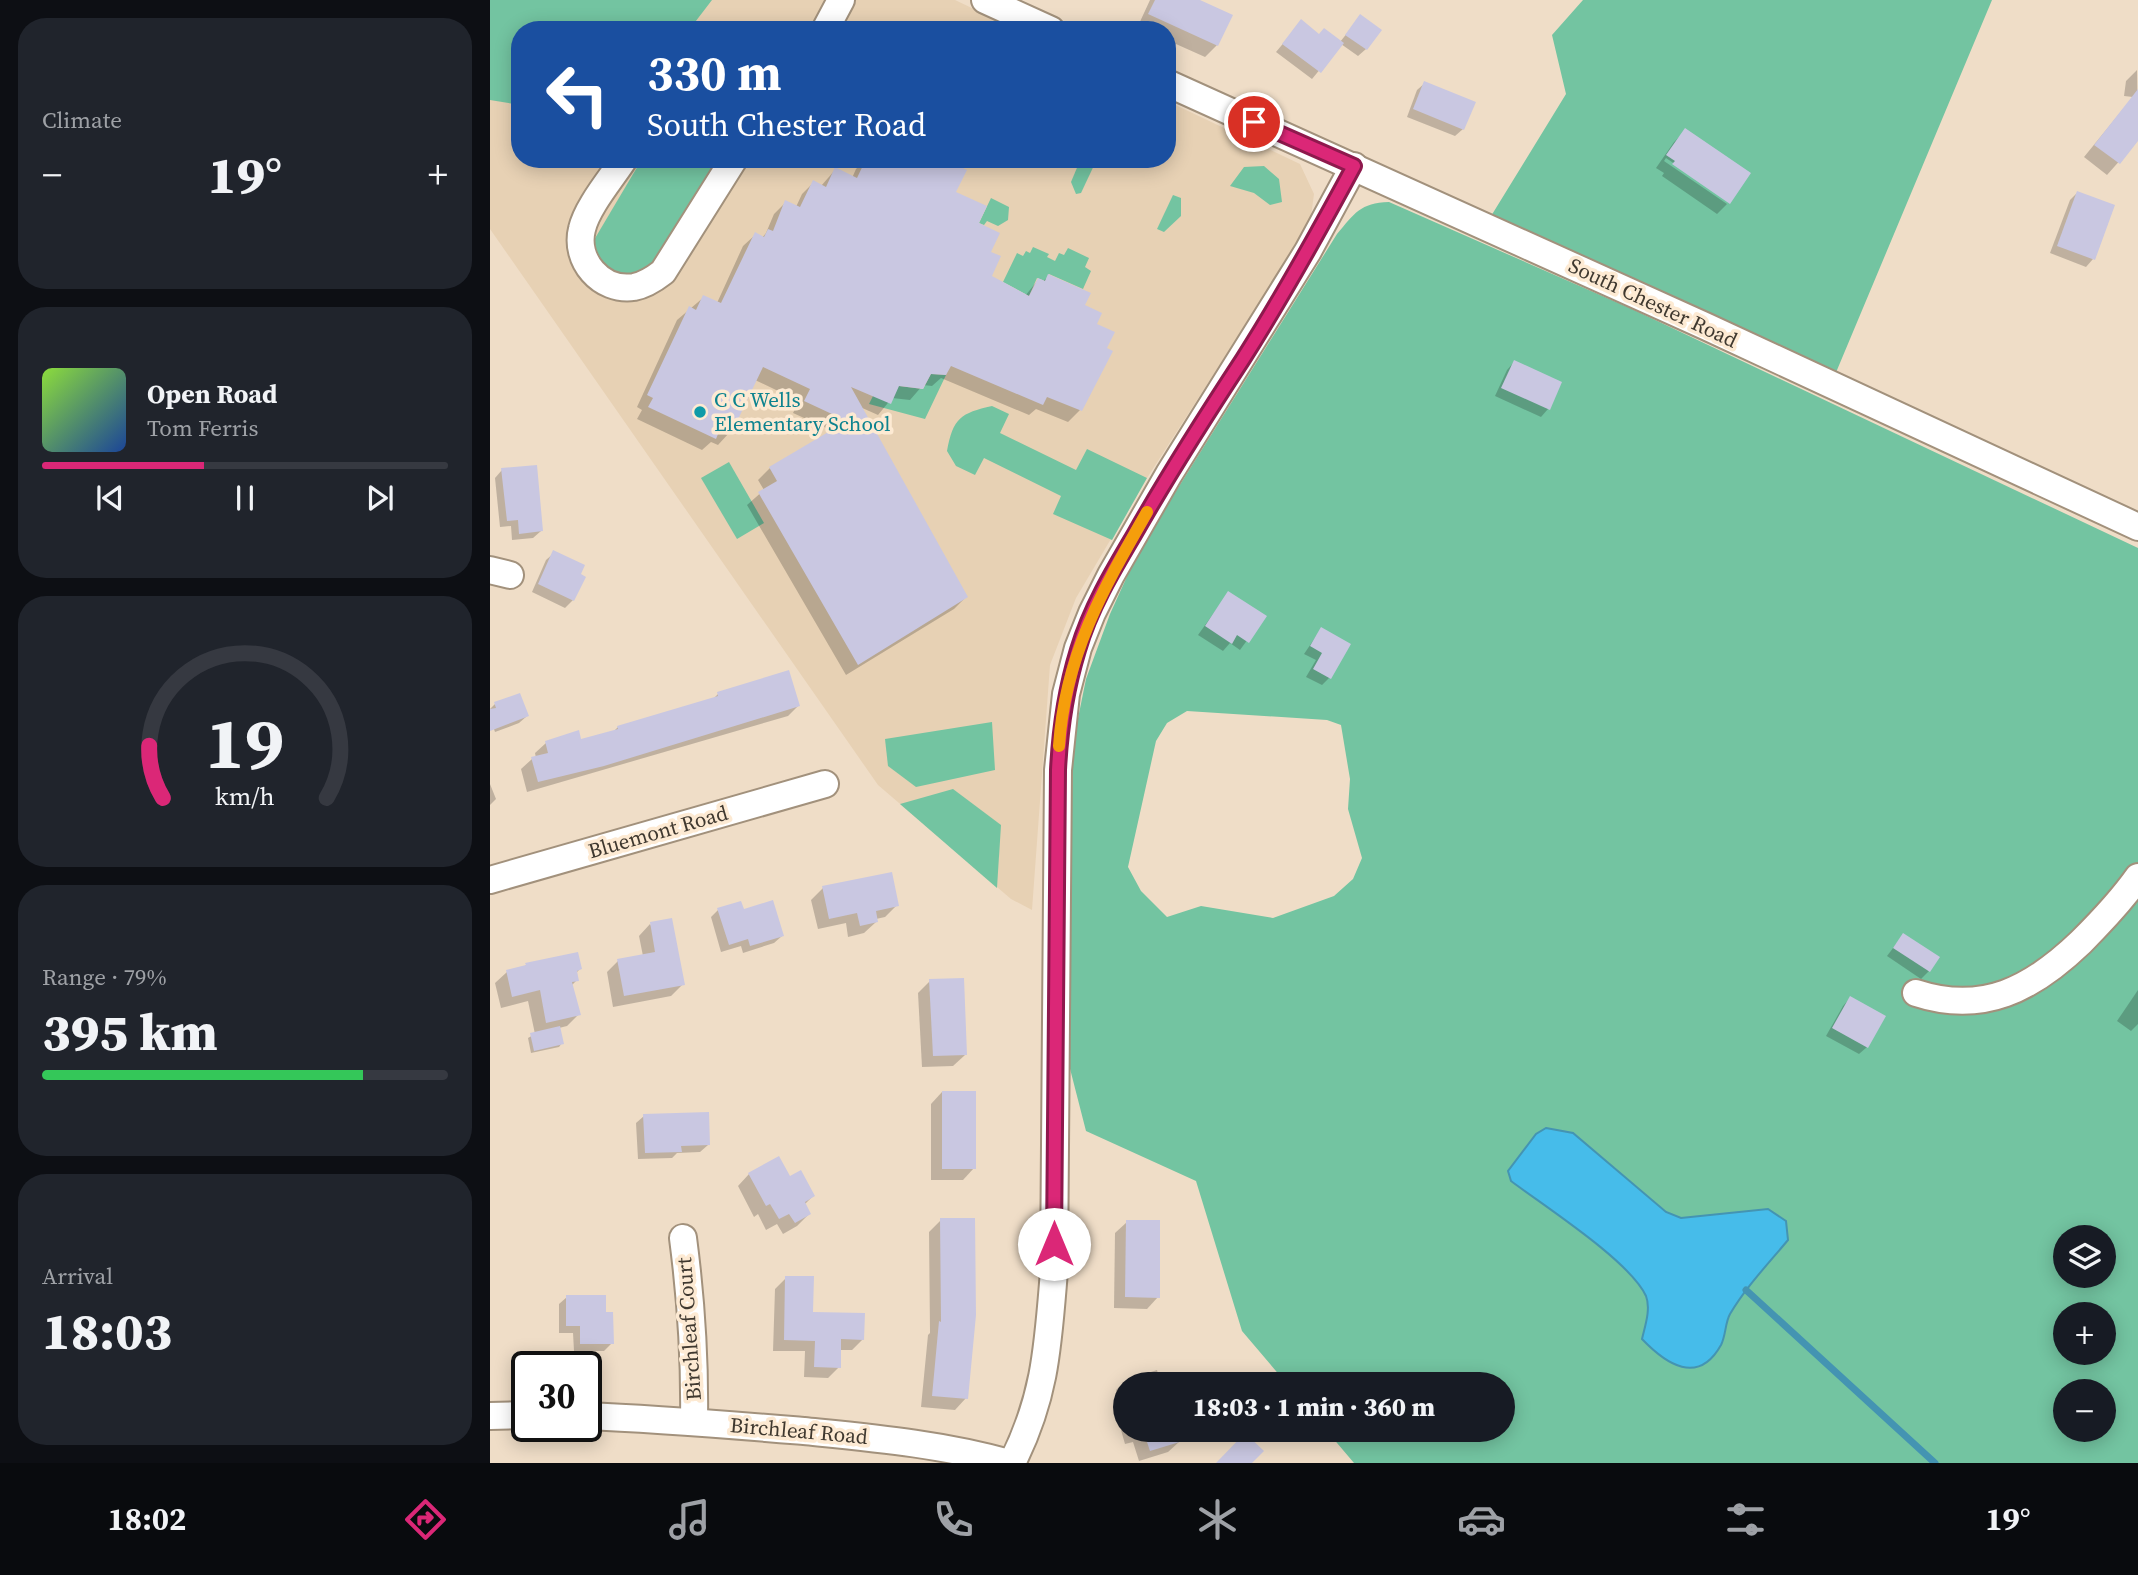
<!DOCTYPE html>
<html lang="en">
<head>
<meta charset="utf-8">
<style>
	:root { --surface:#171b24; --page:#20242c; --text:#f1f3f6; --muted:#9ea1a6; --line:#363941; --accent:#db2777 }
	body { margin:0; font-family:"Source Serif 4",serif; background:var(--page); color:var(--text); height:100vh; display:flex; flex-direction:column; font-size:26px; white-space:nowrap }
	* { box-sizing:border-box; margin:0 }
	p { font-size:23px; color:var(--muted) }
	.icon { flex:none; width:38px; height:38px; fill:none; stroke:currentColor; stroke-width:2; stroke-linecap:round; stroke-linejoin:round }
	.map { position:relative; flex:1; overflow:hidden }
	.panel { display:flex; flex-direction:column; gap:18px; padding:18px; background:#0d0f14; width:490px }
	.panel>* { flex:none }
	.banner { position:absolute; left:21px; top:21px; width:665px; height:147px; border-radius:28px; box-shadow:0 4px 18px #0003; background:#1a4fa0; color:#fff; overflow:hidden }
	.fabs { position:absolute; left:1563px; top:1225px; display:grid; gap:14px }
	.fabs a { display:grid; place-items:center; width:63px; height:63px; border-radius:50%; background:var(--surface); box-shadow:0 4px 18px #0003; font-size:35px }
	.speed { position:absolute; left:21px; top:1351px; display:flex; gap:14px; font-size:35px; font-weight:700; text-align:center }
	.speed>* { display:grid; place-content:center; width:91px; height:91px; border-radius:50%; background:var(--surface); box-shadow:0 4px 18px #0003; line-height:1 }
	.speed .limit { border:4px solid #111; border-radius:10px; background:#fff; color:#111 }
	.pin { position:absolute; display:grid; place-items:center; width:60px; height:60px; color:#fff; margin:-30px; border:4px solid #fff; border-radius:50%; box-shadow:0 2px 7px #0007 }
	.me { position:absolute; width:77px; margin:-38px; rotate:0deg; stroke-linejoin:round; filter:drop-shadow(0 0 5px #0008) }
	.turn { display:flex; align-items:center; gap:24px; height:147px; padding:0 21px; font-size:32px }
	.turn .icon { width:91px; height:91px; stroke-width:2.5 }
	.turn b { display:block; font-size:49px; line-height:60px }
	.big { font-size:52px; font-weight:800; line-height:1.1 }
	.panel .card { flex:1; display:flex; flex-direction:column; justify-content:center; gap:10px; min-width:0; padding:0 24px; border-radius:28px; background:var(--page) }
	.panel .dial { align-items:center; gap:0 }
	.dial svg { height:182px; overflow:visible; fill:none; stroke:var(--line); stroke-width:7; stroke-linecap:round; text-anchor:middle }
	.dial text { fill:var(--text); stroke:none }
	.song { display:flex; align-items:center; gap:21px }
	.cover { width:84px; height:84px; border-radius:10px; background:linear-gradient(135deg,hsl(90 70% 55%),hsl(220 70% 35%)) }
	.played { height:7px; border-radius:4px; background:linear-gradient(90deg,var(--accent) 40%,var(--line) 40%) }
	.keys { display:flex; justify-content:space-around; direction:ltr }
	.heat { display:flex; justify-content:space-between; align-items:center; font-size:38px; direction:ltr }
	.charge { height:10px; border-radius:5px; background:linear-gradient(90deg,#34c759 79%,var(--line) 0) }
	.trip { position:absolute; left:623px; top:1372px; width:402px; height:70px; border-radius:35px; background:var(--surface); box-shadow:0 4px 18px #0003; font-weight:800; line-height:70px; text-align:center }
	.tab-bar { display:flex; height:112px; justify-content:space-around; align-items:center; background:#090b0e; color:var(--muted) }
	.tab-bar .icon { width:49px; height:49px }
	.tab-bar .on { color:var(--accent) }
	.tab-bar b { font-size:32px; color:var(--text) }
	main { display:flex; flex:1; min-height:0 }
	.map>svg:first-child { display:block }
	.built { fill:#e7d1b4 }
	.green { fill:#73c4a1; fill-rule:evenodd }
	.water { fill:#46bcea; stroke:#4494b2; stroke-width:2 }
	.shadow { fill:#0003 }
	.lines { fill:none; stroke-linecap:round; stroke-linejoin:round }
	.stream { stroke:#4494b2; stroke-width:7 }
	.building { fill:#c9c7e1 }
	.minor-casing { stroke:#a2917c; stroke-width:30 }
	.minor { stroke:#fff; stroke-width:26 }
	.route-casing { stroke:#8e194d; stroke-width:18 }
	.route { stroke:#db2777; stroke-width:12 }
	.slow { stroke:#f59e0b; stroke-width:12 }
	.culture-dot { fill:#0f9aa8; stroke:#fdead3; stroke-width:2.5 }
	.labels { text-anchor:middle; stroke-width:7; stroke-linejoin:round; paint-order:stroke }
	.street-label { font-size:21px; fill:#3f382f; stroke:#fdead3 }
	.culture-label { font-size:21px; fill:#0d838f; stroke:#fdead3; text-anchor:start }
</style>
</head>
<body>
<main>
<section class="panel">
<div class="card"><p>Climate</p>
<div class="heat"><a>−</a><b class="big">19°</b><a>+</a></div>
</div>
<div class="card">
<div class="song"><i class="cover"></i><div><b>Open Road</b><p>Tom Ferris</p></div></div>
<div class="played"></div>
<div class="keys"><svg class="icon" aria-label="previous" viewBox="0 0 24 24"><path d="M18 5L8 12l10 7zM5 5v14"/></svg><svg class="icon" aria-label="pause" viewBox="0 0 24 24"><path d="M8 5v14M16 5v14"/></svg><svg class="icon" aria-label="next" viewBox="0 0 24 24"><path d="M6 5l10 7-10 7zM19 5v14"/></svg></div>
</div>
<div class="card dial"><svg viewBox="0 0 100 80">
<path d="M14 69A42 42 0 1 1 86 69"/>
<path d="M14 69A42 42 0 0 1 8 46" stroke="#db2777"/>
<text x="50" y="56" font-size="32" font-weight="700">19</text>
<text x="50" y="72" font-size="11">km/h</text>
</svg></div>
<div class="card"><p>Range · 79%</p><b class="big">395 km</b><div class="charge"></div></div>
<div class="card"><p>Arrival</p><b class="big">18:03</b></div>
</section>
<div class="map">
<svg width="1648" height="1463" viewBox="0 0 1648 1463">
	<rect width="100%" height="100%" fill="#efddc7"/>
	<polygon class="built" points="0,0 465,0 528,30 30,30 30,159 677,159 677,101 810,164 824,194 820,224 657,478 586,598 560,665 542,910 521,899 388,785 0,229"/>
	<g class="green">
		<polygon points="0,0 222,0 199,30 30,30 30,105 0,100"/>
		<polygon points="1093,0 1502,0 1342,382 998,221 1076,94 1062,35"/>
		<polygon points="152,159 227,159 157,271 126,279 109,262 104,240"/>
		<polygon points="594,159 607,159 591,193 586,194 581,182 589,163"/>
		<polygon points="774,166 789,179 792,202 780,205 764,193 740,186 754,167"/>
		<polygon points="683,195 691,198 691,216 674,232 667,229"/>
		<polygon points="501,198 519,207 518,220 508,226 497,221 494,225 489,223"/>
		<path d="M 899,202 L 1142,309 L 1648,548 L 1648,1463 L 864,1463 L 836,1430 L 1013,1430 L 1013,1384 L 797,1384 L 752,1331 L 706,1181 L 596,1131 L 577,1057 L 583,743 L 596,679 L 620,614 L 649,550 L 847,234 C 865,213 870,203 899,202 ZM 697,711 L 837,720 L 851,725 L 860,779 L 858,809 L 872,858 L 863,879 L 844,896 L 783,918 L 711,906 L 677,917 L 651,891 L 638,867 L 666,741 L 677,723 ZM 1575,1237 L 1614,1237 L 1614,1276 L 1575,1276 ZM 1575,1314 L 1614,1314 L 1614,1353 L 1575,1353 ZM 1575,1391 L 1614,1391 L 1614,1430 L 1575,1430 Z"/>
		<polygon points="543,247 559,254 557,257 565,261 569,253 574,255 578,248 599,258 595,267 601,271 593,289 559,274 555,281 547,278 539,296 513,282 527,253 533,256 536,251 540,253"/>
		<polygon points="441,374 456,375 435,419 379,404 383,396 409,386 433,389"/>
		<path d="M 502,406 L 519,414 L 510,433 L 586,470 L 597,449 L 657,478 L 622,540 L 563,514 L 571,496 L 494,458 L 485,475 L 466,466 L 457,451 C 463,418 471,413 502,406 Z"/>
		<polygon points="239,462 274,523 247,539 211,478"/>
		<polygon points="502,722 505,770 426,787 398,766 395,739"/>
		<polygon points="463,789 511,825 507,888 410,804"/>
	</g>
	<path class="water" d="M 1056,1128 L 1083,1133 L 1176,1212 L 1191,1218 L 1278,1209 L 1296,1221 L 1298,1240 C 1278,1264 1256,1287 1240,1314 C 1235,1323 1236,1335 1231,1345 C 1208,1386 1176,1364 1152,1339 C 1155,1326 1161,1309 1156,1296 C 1140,1261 1054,1206 1021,1181 L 1018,1171 L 1046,1134 Z"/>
	<g class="shadow">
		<polygon points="660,0 706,0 727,45 715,57 677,40 677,30 655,30 648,26"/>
		<polygon points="870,17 876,49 868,56 851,44 822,79 786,52 811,22 829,36 850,42"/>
		<polygon points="1647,70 1648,140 1617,175 1594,157 1643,97 1634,96 1636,81"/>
		<polygon points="935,83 973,129 965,136 917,117 927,90"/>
		<polygon points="1196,130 1239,201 1176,158 1174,161 1237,204 1227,214 1172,176 1174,173 1166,168 1184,142"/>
		<polygon points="376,159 398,167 402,159 461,159 459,163 464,193 487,224 498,253 499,276 535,296 548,280 552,282 559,276 592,306 605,325 615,349 621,352 590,410 578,422 546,409 539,415 451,378 442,386 433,385 420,400 402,398 388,415 370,407 476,597 464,609 356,675 257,505 274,490 268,480 280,468 343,431 303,413 309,401 265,380 239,433 228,445 221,442 212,450 147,419 152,410 147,407 187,320 214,297 227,303 253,246 265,235 272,238 276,233 284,214 296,202 306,207 312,194 323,183 331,186 345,170 362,178 366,169"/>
		<polygon points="1587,193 1603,259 1596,267 1560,253 1580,200"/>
		<polygon points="1024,362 1070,383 1058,409 1051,417 1005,396 1017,370"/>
		<polygon points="12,470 51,531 43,538 22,540 21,526 10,527 5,478"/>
		<polygon points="64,553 83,600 75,608 42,592 56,560"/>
		<polygon points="738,593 774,617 750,650 740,643 733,651 708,635"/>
		<polygon points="831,629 839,678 832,685 816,677 826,660 814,654"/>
		<polygon points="228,694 308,706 298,716 37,792 31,769 42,759 46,758 45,753 56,743 90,742 123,732 128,727 222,700"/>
		<polygon points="5,704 37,716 29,723 5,732 0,718 0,709"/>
		<polygon points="0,784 6,799 0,805"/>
		<polygon points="333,888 407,905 395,917 386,919 386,922 374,933 358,937 356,923 328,929 321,900"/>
		<polygon points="228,910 253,911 292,936 284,943 253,953 251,946 231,952 221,917"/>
		<polygon points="160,924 193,984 181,996 123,1007 117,972 128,961 153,956 149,936"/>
		<polygon points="1413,935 1439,971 1431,979 1397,956"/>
		<polygon points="36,965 90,969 86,973 87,980 81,986 89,1014 77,1026 69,1028 72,1043 69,1047 41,1053 38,1038 45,1034 38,1001 11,1008 5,983 17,972 33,968"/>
		<polygon points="440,981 475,1055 463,1066 432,1067 428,993"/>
		<polygon points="1648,990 1648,1024 1641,1031 1627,1021"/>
		<polygon points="1360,998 1377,1047 1369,1054 1336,1036 1353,1006"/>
		<polygon points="452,1092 484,1168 473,1180 441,1180 441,1104"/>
		<polygon points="154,1116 218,1145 210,1152 187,1153 182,1158 148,1159 146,1123"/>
		<polygon points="259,1174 299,1178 323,1196 314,1205 319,1214 307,1226 293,1234 287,1224 276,1230 268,1214 264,1217 248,1186"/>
		<polygon points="451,1220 476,1398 465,1410 431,1407 438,1335 440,1333 439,1232"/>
		<polygon points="637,1222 668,1297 657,1309 624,1308 625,1233"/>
		<polygon points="296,1278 322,1314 373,1339 362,1350 349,1350 349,1367 338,1378 314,1377 315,1351 283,1351 285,1289"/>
		<polygon points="77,1297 115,1314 122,1343 114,1351 84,1351 83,1333 69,1333 69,1304"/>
		<polygon points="667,1370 671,1384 635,1384 635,1423 626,1390 636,1380"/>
		<polygon points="635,1425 635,1430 685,1430 689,1442 678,1452 649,1461 643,1442 635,1444 631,1430"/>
	</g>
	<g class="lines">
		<polyline class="stream" points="1256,1290 1445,1463"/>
	</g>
	<g class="building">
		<polygon points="665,0 710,0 743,15 728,46 658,14"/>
		<polygon points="870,14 892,30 877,50 855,35"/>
		<polygon points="811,19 829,34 834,28 854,43 831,73 792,44"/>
		<polygon points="934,81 986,102 974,130 923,109"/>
		<polygon points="1648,89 1648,141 1630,164 1604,145"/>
		<polygon points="1195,128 1261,173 1240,204 1182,164 1185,161 1176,155"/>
		<polygon points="376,159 387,159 403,167 407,159 454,159 477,170 466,192 497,206 489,223 510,233 501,252 511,256 502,276 539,296 548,278 555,281 558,274 601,293 595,305 612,313 607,324 625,332 617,348 623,351 592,411 557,397 553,405 461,366 456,375 441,374 433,389 409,386 401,404 361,387 478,597 368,665 268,492 287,481 279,467 357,421 314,401 320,389 273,367 241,434 230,429 226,439 158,407 163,398 157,395 199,306 206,310 213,295 231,303 265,232 274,237 278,229 283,231 295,200 310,207 323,180 336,187 345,167 367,178"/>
		<polygon points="1587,191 1625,205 1605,260 1567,246"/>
		<polygon points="1024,360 1072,382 1060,410 1011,388"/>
		<polygon points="47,465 53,531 29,534 28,520 17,521 11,468"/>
		<polygon points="63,550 95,565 91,574 96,577 84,601 48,584"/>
		<polygon points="738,591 777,616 759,643 747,635 742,644 715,626"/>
		<polygon points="831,627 861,644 841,679 823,669 832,653 820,646"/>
		<polygon points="299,670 310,706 114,766 48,782 41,757 58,753 55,741 89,730 91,739 128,729 127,726 228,696 227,692"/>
		<polygon points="30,693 39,716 0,731 0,709 6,708 4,702"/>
		<polygon points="402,872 409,906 386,911 388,922 370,926 367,913 339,919 332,886"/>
		<polygon points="283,900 294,936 260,946 258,939 239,945 227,908 251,901 254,909"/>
		<polygon points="182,918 195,985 134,996 127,959 165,952 160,922"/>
		<polygon points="1413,933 1450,957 1440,972 1403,948"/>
		<polygon points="88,952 92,969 87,971 89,981 82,982 91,1015 56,1023 50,990 22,997 16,970 36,965 35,963"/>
		<polygon points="474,978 477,1055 443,1056 439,979"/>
		<polygon points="1360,996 1396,1016 1378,1048 1342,1028"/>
		<polygon points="70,1026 74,1044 44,1051 40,1033"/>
		<rect x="452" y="1091" width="34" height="78"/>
		<polygon points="219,1112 220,1145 191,1146 192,1152 155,1153 153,1114"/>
		<polygon points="289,1156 300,1176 311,1170 325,1196 315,1202 321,1214 305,1223 299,1214 289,1219 280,1204 276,1206 258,1173"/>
		<polygon points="450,1218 485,1218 486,1315 478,1399 442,1396 449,1321 451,1322"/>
		<polygon points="636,1220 670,1220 670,1298 635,1297"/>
		<polygon points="295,1276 324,1276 323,1312 375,1313 374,1340 351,1339 351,1368 324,1367 325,1341 294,1340"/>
		<polygon points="76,1295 116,1295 116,1312 123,1312 124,1344 90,1344 90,1326 76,1326"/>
		<polygon points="653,1430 715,1430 716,1434 660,1451"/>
		<polygon points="755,1433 774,1451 762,1463 726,1463"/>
	</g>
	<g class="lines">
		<defs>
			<g id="minor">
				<polyline points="495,0 561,30"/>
				<polyline points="335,30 351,0"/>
				<polyline points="677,83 1215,326 1648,527"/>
				<path d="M 134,159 C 121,179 97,207 92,229 C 84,260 111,292 144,287 C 155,285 164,279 173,272 L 244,159"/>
				<polyline points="0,570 20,575"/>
				<polyline points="0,880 335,784"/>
				<path d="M 1426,993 C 1493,1015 1542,989 1591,942 C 1611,922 1631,901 1648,877"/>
				<path d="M 193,1238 C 201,1299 205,1359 204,1421"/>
				<polyline points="0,1416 37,1415"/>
				<path d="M 96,1416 C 169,1419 241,1425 314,1431 C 383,1438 452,1444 519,1463"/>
				<path d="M 522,1463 C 556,1396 558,1344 564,1271 L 568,770 L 576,694 L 588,648 L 602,613 L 621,575 L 679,474 L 818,251 L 864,166"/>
			</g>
		</defs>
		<use href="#minor" class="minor-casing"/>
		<use href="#minor" class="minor"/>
	</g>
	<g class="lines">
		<defs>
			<path id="route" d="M 564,1244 L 568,770 C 570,729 576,689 588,650 C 600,609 622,572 644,535 C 678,475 715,417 753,359 C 793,296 829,231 864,166 L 764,122"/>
		</defs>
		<use href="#route" class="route-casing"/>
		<use href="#route" class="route"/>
		<path class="slow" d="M 569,746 C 575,655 613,589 657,512"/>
	</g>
	<circle class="culture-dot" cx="210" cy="412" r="7"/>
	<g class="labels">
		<g class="street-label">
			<text transform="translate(1163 303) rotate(25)" y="7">South Chester Road</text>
			<text transform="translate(168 832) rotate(-16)" y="7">Bluemont Road</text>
			<text transform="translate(199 1329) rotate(-94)" y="7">Birchleaf Court</text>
			<text transform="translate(309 1431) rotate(5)" y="7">Birchleaf Road</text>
		</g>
		<g class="culture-label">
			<text x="224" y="407">C C Wells<tspan x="224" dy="24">Elementary School</tspan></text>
		</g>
	</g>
</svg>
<div class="fabs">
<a><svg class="icon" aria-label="layers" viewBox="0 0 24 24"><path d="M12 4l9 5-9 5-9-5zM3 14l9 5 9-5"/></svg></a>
<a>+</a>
<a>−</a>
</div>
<div class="speed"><div class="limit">30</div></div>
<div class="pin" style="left:764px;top:122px;background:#d93025"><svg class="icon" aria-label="arrive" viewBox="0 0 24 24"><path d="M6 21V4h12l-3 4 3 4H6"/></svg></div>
<svg class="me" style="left:564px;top:1244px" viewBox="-20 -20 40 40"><circle r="19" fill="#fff"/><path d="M0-13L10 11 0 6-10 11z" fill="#db2777"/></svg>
<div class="trip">18:03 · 1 min · 360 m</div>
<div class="banner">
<div class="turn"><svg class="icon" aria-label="left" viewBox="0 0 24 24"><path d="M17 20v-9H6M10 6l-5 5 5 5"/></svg><div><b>330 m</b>South Chester Road</div></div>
</div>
</div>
</main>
<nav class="tab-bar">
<b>18:02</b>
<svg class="icon on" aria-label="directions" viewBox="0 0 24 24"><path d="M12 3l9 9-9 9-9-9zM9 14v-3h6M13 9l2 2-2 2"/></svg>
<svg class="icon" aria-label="music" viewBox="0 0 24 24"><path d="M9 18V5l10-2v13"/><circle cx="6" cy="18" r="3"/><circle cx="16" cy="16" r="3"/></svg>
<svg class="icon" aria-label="phone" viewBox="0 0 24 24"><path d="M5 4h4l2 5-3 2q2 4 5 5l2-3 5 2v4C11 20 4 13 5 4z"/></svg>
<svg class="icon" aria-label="climate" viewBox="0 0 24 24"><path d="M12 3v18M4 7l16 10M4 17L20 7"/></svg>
<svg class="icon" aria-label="car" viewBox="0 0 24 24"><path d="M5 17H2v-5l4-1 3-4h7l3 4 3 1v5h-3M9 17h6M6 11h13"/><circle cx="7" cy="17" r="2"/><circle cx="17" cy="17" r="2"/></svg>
<svg class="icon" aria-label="filters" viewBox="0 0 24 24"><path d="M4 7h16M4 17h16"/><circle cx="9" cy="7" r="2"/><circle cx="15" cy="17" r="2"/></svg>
<b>19°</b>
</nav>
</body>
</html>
